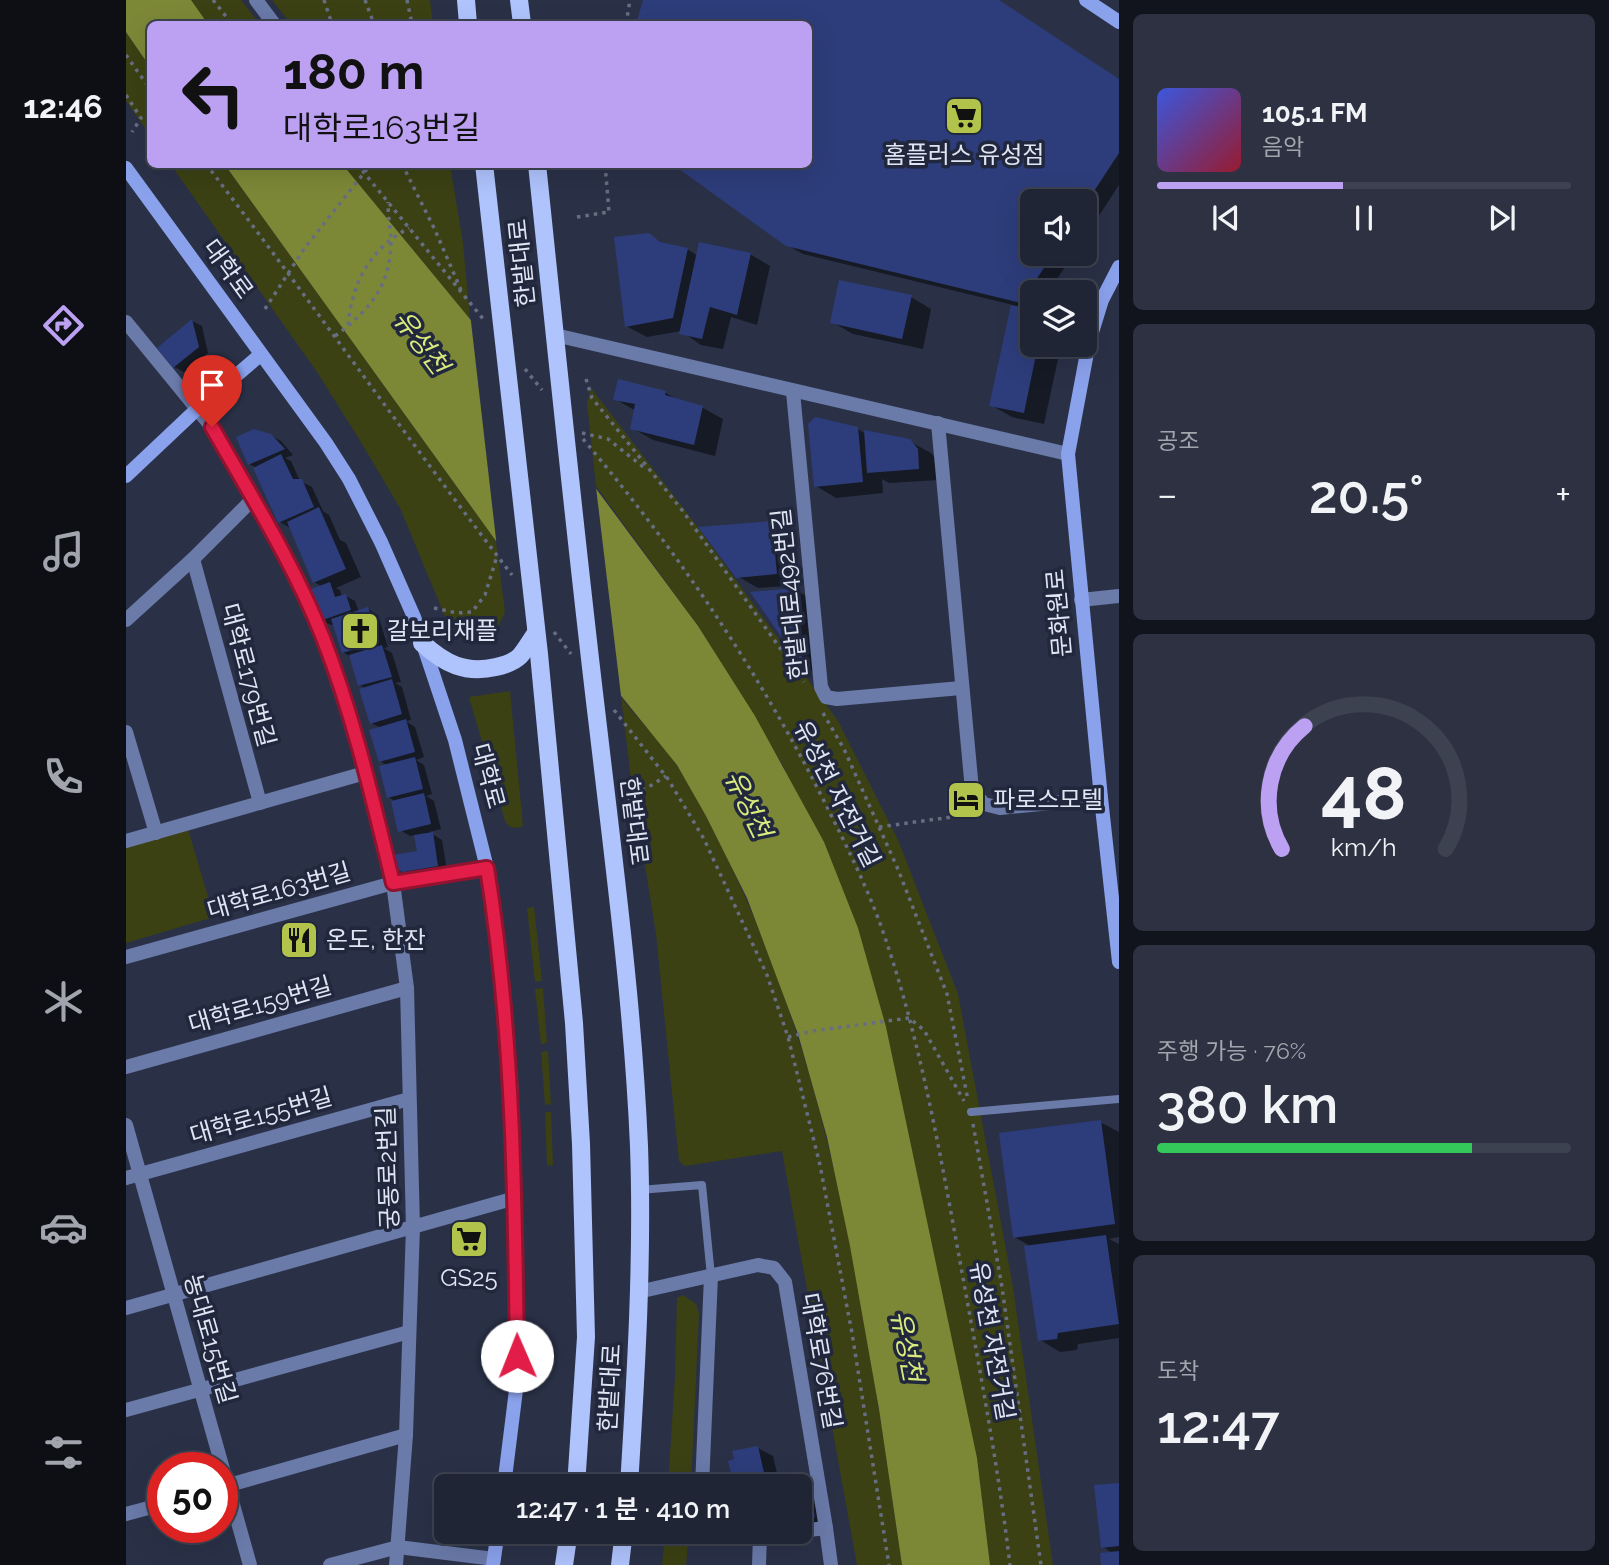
<!DOCTYPE html>
<html lang="ko">
<head>
<meta charset="utf-8">
<style>
	:root { --surface:#202535; --page:#2d3141; --text:#f1f3f6; --muted:#a2a5ad; --line:#3d4250; --accent:#bca0f2 }
	body { margin:0; font-family:Raleway,"Noto Sans KR",sans-serif; background:var(--page); color:var(--text); height:100vh; display:flex; flex-direction:column; font-size:26px; white-space:nowrap }
	* { box-sizing:border-box; margin:0 }
	p { font-size:23px; color:var(--muted) }
	.icon { flex:none; width:38px; height:38px; fill:none; stroke:currentColor; stroke-width:2; stroke-linecap:round; stroke-linejoin:round }
	.map { position:relative; flex:1; overflow:hidden }
	.drawer { display:flex; flex-direction:column; gap:14px; padding:14px; background:#12141d; width:490px }
	.drawer>* { flex:none }
	.guide { position:absolute; left:21px; top:21px; width:665px; height:147px; border-radius:10px; box-shadow:0 7px 28px #0002,0 0 0 2px var(--line); background:#bca0f2; color:#111; overflow:hidden }
	.buttons { position:absolute; left:894px; top:189px; display:grid; gap:14px }
	.buttons a { display:grid; place-items:center; width:77px; height:77px; border-radius:10px; background:var(--surface); box-shadow:0 7px 28px #0002,0 0 0 2px var(--line); font-size:35px }
	.speed { position:absolute; left:21px; top:1452px; display:flex; gap:14px; font-size:35px; font-weight:700; text-align:center }
	.speed>* { display:grid; place-content:center; width:91px; height:91px; border-radius:50%; background:var(--surface); box-shadow:0 7px 28px #0002,0 0 0 2px var(--line); line-height:1 }
	.speed .limit { border:10px solid #d22; background:#fff; color:#111 }
	.pin { position:absolute; display:grid; place-items:center; width:60px; height:60px; color:#fff; margin:-72px -30px; border-radius:50% 50% 50% 0; rotate:-45deg; box-shadow:0 0 7px #0007 }
	.pin .icon { rotate:45deg }
	.me { position:absolute; width:77px; margin:-38px; rotate:359deg; stroke-linejoin:round; filter:drop-shadow(0 0 5px #0008) }
	.turn { display:flex; align-items:center; gap:24px; height:147px; padding:0 21px; font-size:32px }
	.turn .icon { width:91px; height:91px; stroke-width:2.5 }
	.turn b { display:block; font-size:49px; line-height:60px }
	.big { font-size:52px; font-weight:600; line-height:1.1 }
	.drawer .tile { flex:1; display:flex; flex-direction:column; justify-content:center; gap:10px; min-width:0; padding:0 24px; border-radius:10px; background:var(--page) }
	.drawer .dial { align-items:center; gap:0 }
	.dial svg { height:182px; overflow:visible; fill:none; stroke:var(--line); stroke-width:7; stroke-linecap:round; text-anchor:middle }
	.dial text { fill:var(--text); stroke:none }
	.song { display:flex; align-items:center; gap:21px }
	.cover { width:84px; height:84px; border-radius:10px; background:linear-gradient(135deg,hsl(230 70% 55%),hsl(350 70% 35%)) }
	.played { height:7px; border-radius:4px; background:linear-gradient(90deg,var(--accent) 45%,var(--line) 45%) }
	.keys { display:flex; justify-content:space-around; direction:ltr }
	.heat { display:flex; justify-content:space-between; align-items:center; font-size:38px; direction:ltr }
	.charge { height:10px; border-radius:5px; background:linear-gradient(90deg,#34c759 76%,var(--line) 0) }
	.trip { position:absolute; left:308px; top:1474px; width:378px; height:70px; border-radius:10px; background:var(--surface); box-shadow:0 7px 28px #0002,0 0 0 2px var(--line); font-weight:600; line-height:70px; text-align:center }
	main { display:flex; flex:1; min-height:0 }
	.tab-bar { display:flex; flex-direction:column; width:126px; justify-content:space-around; align-items:center; background:#0d0f15; color:var(--muted) }
	.tab-bar .icon { width:49px; height:49px }
	.tab-bar .current { color:var(--accent) }
	.tab-bar b { font-size:32px; color:var(--text) }
	.map>svg:first-child { display:block }
	.green { fill:#3b4113 }
	.water { fill:#7d8837 }
	.pier { fill:#2a3147 }
	.shadow { fill:#0007 }
	.building { fill:#2d3d7b }
	.lines { fill:none; stroke-linecap:round; stroke-linejoin:round }
	.path { stroke:#686e81; stroke-width:3.5; stroke-dasharray:3.5 5; stroke-linecap:butt }
	.lane { stroke:#6a7aa9; stroke-width:8 }
	.street { stroke:#6a7aa9; stroke-width:14 }
	.secondary { stroke:#8aa1ec; stroke-width:14 }
	.primary { stroke:#afc3fd; stroke-width:18 }
	.route-casing { stroke:#92132f; stroke-width:18 }
	.route { stroke:#e11d48; stroke-width:12 }
	.labels { text-anchor:middle; stroke-width:7; stroke-linejoin:round; paint-order:stroke }
	.poi-label { font-size:24px; fill:#e0e5f3; stroke:#21273c; text-anchor:start }
	.street-label { font-size:24px; fill:#e0e5f3; stroke:#21273c }
	.water-label { font-size:26px; font-style:italic; fill:#daeb7d; stroke:#21273c }
</style>
</head>
<body>
<main>
<nav class="tab-bar">
<b>12:46</b>
<svg class="icon current" aria-label="directions" viewBox="0 0 24 24"><path d="M12 3l9 9-9 9-9-9zM9 14v-3h6M13 9l2 2-2 2"/></svg>
<svg class="icon" aria-label="music" viewBox="0 0 24 24"><path d="M9 18V5l10-2v13"/><circle cx="6" cy="18" r="3"/><circle cx="16" cy="16" r="3"/></svg>
<svg class="icon" aria-label="phone" viewBox="0 0 24 24"><path d="M5 4h4l2 5-3 2q2 4 5 5l2-3 5 2v4C11 20 4 13 5 4z"/></svg>
<svg class="icon" aria-label="climate" viewBox="0 0 24 24"><path d="M12 3v18M4 7l16 10M4 17L20 7"/></svg>
<svg class="icon" aria-label="car" viewBox="0 0 24 24"><path d="M5 17H2v-5l4-1 3-4h7l3 4 3 1v5h-3M9 17h6M6 11h13"/><circle cx="7" cy="17" r="2"/><circle cx="17" cy="17" r="2"/></svg>
<svg class="icon" aria-label="filters" viewBox="0 0 24 24"><path d="M4 7h16M4 17h16"/><circle cx="9" cy="7" r="2"/><circle cx="15" cy="17" r="2"/></svg>
</nav>
<div class="map">
<svg width="993" height="1565" viewBox="0 0 993 1565">
	<rect width="100%" height="100%" fill="#2a3147"/>
	<g class="green">
		<polygon points="65,0 115,0 134,24 82,24"/>
		<polygon points="146,0 304,0 307,24 165,24"/>
		<polygon points="0,32 24,67 24,135 0,101"/>
		<path d="M 45,165 L 99,165 L 370,541 L 379,612 L 367,637 C 350,644 338,644 325,631 L 274,508 L 233,439 L 191,372 Z"/>
		<polygon points="217,165 324,165 337,243 344,319"/>
		<polygon points="465,388 568,522 712,721 772,840 832,994 886,1281 927,1565 864,1565 851,1458 658,767 572,626 470,486 461,403"/>
		<path d="M 384,691 L 397,826 C 389,829 384,829 379,821 L 343,697 Z"/>
		<path d="M 495,697 C 513,721 536,742 552,767 C 571,797 586,828 602,860 C 709,1080 741,1326 776,1565 L 731,1565 L 656,1151 L 559,1166 L 553,1161 L 530,934 L 505,778 Z"/>
		<polygon points="62,829 88,917 0,943 0,847"/>
		<polygon points="408,907 416,981 409,982 401,908"/>
		<polygon points="417,988 421,1043 415,1044 409,989"/>
		<polygon points="422,1051 425,1104 419,1105 415,1052"/>
		<polygon points="419,1112 425,1112 427,1165 421,1166"/>
		<polygon points="557,1295 570,1304 573,1313 565,1486 542,1486 549,1377 551,1298"/>
		<polygon points="539,1531 563,1531 560,1565 536,1565"/>
	</g>
	<g class="water">
		<polygon points="0,0 65,0 82,24 24,24 24,67 0,32"/>
		<polygon points="99,165 217,165 344,319 572,626 629,716 698,842 732,928 760,1027 851,1458 864,1565 776,1565 753,1409 724,1246 701,1137 672,1034 621,898 580,816 551,765 370,541"/>
	</g>
	<polygon class="pier" points="344,313 469,479 496,704 371,548"/>
	<g class="shadow">
		<polygon points="519,0 872,0 993,80 993,185 959,237 959,201 906,201 906,254 948,254 922,292 906,292 906,345 935,345 918,424 886,417 865,405 887,305 677,254 661,245 682,164 682,24 512,24"/>
		<polygon points="522,235 539,245 561,249 572,256 624,254 644,266 631,325 605,317 597,349 575,345 555,331 521,337 500,326"/>
		<polygon points="785,297 805,309 797,349 727,334 706,322"/>
		<polygon points="66,321 76,326 82,353 58,372 48,367"/>
		<polygon points="493,382 540,393 555,402 577,408 597,419 589,456 527,440 506,428 510,411 489,399"/>
		<polygon points="732,429 740,434 783,441 805,453 812,462 813,480 763,483 756,479 757,493 710,498 690,486"/>
		<polygon points="144,435 155,441 167,455 159,458 165,461 174,481 186,487 197,511 203,515 214,540 220,543 235,577 210,588 214,590 216,597 220,596 229,601 233,612 242,609 252,615 262,647 258,648 266,653 275,682 269,683 276,687 285,720 280,721 289,727 298,757 290,760 298,765 306,794 300,796 308,801 315,829 303,832 316,840 321,871 289,876 278,870 293,852 290,835 284,836 274,830 267,800 263,797 262,766 254,761 255,728 245,723 240,689 234,685 225,657 217,652 209,624 205,625 195,620 197,587 188,582 164,528 154,522 129,467 123,464"/>
		<polygon points="645,522 666,534 671,585 632,588 611,576"/>
		<polygon points="670,590 690,602 697,677 678,667 627,593"/>
		<polygon points="974,1122 993,1132 993,1237 983,1239 993,1244 993,1338 952,1344 951,1350 934,1352 914,1340 906,1247 888,1237"/>
		<polygon points="632,1448 647,1456 654,1486 609,1486"/>
		<polygon points="993,1484 993,1565 977,1565 988,1554 977,1547"/>
		<polygon points="684,1490 693,1496 698,1522 674,1526 674,1492"/>
	</g>
	<g class="building">
		<polygon points="517,0 873,0 993,79 993,153 959,205 959,201 906,201 906,254 927,254 895,303 660,246 546,164 682,164 682,24 510,24"/>
		<polygon points="523,233 534,242 562,248 547,318 499,327 488,237"/>
		<polygon points="573,242 625,253 611,315 584,307 576,339 553,334"/>
		<polygon points="713,280 786,295 776,339 704,323"/>
		<polygon points="885,305 906,309 906,345 912,345 898,413 863,406"/>
		<polygon points="66,319 73,347 47,368 31,348"/>
		<polygon points="492,379 540,391 539,395 577,406 568,445 504,429 509,404 487,400"/>
		<polygon points="689,417 732,427 737,482 688,487 682,424"/>
		<polygon points="128,429 145,434 159,449 122,465 110,437"/>
		<polygon points="738,430 784,439 792,449 793,469 741,473"/>
		<polygon points="155,454 167,479 176,479 188,507 152,523 127,468"/>
		<polygon points="193,507 220,569 187,583 161,522"/>
		<polygon points="646,521 651,574 610,578 572,527"/>
		<polygon points="204,582 209,597 220,594 225,610 194,621 182,590"/>
		<polygon points="670,588 677,668 624,592"/>
		<polygon points="242,607 253,642 216,653 205,619"/>
		<polygon points="256,645 266,677 232,686 223,655"/>
		<polygon points="266,679 276,714 244,724 233,689"/>
		<polygon points="280,719 289,752 253,762 243,730"/>
		<polygon points="289,757 297,789 261,798 253,766"/>
		<polygon points="298,793 305,824 272,832 265,801"/>
		<polygon points="307,832 312,866 277,872 268,866 267,855 291,851 288,835"/>
		<polygon points="975,1120 989,1224 887,1238 873,1133"/>
		<polygon points="980,1235 993,1324 932,1333 931,1339 912,1341 898,1246"/>
		<polygon points="632,1446 641,1486 608,1486 602,1461 608,1459 606,1451"/>
		<polygon points="993,1483 993,1546 975,1548 968,1485"/>
		<polygon points="684,1489 689,1517 674,1519 674,1490"/>
		<polygon points="993,1551 993,1565 975,1565 974,1553"/>
	</g>
	<g class="lines">
		<g class="path">
			<polyline points="87,0 106,24"/>
			<polyline points="198,0 206,24"/>
			<polyline points="239,0 248,24"/>
			<polyline points="281,0 286,24"/>
			<polyline points="500,24 504,0"/>
			<polyline points="0,55 24,89"/>
			<polyline points="0,95 15,118 6,132"/>
			<path d="M 80,164 C 184,300 282,440 386,575"/>
			<polyline points="231,164 358,320"/>
			<polyline points="276,164 309,230 335,290"/>
			<polyline points="451,217 483,212 479,164"/>
			<polyline points="139,309 178,249 245,164"/>
			<path d="M 222,325 C 226,282 245,248 283,228"/>
			<path d="M 209,336 C 244,310 265,285 265,240 C 264,227 262,215 262,202"/>
			<polyline points="399,369 416,390"/>
			<polyline points="460,379 466,398 556,510 678,682"/>
			<polyline points="456,433 482,439 521,470"/>
			<path d="M 457,439 C 550,549 631,669 696,797 C 717,839 739,882 755,926 C 794,1036 814,1153 835,1267 C 853,1366 872,1465 884,1565"/>
			<polyline points="308,608 331,613 346,612 359,595 371,556"/>
			<polyline points="428,632 445,654"/>
			<polyline points="488,710 542,779 578,839 641,975 662,1037 694,1165 726,1333 763,1565"/>
			<polyline points="697,713 718,749 771,867 821,994 842,1100"/>
			<polyline points="502,800 540,776"/>
			<polyline points="753,827 840,815 845,812"/>
			<polyline points="662,1037 687,1031 783,1018 798,1030 838,1101"/>
			<polyline points="847,1124 876,1287 915,1565"/>
		</g>
		<g class="lane">
			<polyline points="906,285 941,292"/>
			<polyline points="959,296 976,300"/>
			<polyline points="845,1112 993,1099"/>
			<polyline points="513,1190 576,1185 585,1276"/>
		</g>
		<g class="street">
			<polyline points="130,0 148,24"/>
			<polyline points="0,322 86,427 164,567 197,639 227,730 267,883 281,988 287,1227 280,1435 270,1565"/>
			<polyline points="429,335 942,454"/>
			<polyline points="667,392 695,687 700,697 711,699 835,688"/>
			<polyline points="812,423 846,790 858,804 874,808 975,798"/>
			<polyline points="67,559 134,803"/>
			<polyline points="955,600 993,596"/>
			<polyline points="0,620 67,559 127,499"/>
			<polyline points="0,732 30,833"/>
			<polyline points="0,841 239,773"/>
			<polyline points="0,957 267,883 361,868"/>
			<polyline points="0,1067 281,988"/>
			<polyline points="0,1125 124,1565"/>
			<polyline points="0,1178 283,1099"/>
			<polyline points="512,1292 632,1265 648,1268 659,1282 700,1528 705,1565"/>
			<polyline points="0,1308 389,1198"/>
			<polyline points="0,1410 283,1332"/>
			<polyline points="576,1486 585,1276"/>
			<polyline points="96,1487 280,1435"/>
			<polyline points="0,1514 37,1504"/>
			<polyline points="586,1531 593,1538 671,1531"/>
			<polyline points="674,1531 700,1528"/>
			<polyline points="204,1565 272,1547 368,1559"/>
			<polyline points="633,1565 634,1535"/>
		</g>
		<g class="secondary">
			<polyline points="960,0 993,22"/>
			<polyline points="0,168 200,443 223,479 255,542 288,617 329,740 361,868 375,970 385,1081 390,1230 391,1382 378,1486"/>
			<polyline points="993,267 976,300 963,342 942,454 975,798 993,962"/>
			<polyline points="0,476 70,410 134,355"/>
			<polyline points="367,1565 372,1531"/>
		</g>
		<g class="primary">
			<polyline points="340,0 342,24"/>
			<polyline points="393,0 396,24"/>
			<polyline points="358,164 413,654 448,1023 455,1144 460,1337 450,1486"/>
			<path d="M 411,164 C 431,355 450,545 473,735 C 489,872 507,1008 513,1146 C 517,1259 510,1373 503,1486"/>
			<path d="M 296,643 C 319,664 339,674 370,667 C 379,665 388,662 394,656 C 400,649 405,640 410,633"/>
			<polyline points="438,1565 443,1531"/>
			<polyline points="494,1565 498,1531"/>
		</g>
	</g>
	<g class="lines">
		<defs>
			<path id="route" d="M 86,427 C 125,496 168,564 197,638 C 228,717 247,801 267,883 L 361,868 C 387,1030 389,1192 391,1356"/>
		</defs>
		<use href="#route" class="route-casing"/>
		<use href="#route" class="route"/>
	</g>
	<defs>
		<symbol id="supermarket-square" viewBox="-11 -11 22 22"><rect x="-9" y="-9" width="18" height="18" rx="4" fill="#b2c34b" stroke="#21273c"/><path d="M-6-5.5h2.5l.6 2H6L4.5 2H-2.5L-4.4-4H-6ZM-1.5 3.2a1.3 1.3 0 1 0 .1 0ZM3 3.2a1.3 1.3 0 1 0 .1 0Z" fill="#111"/></symbol>
		<symbol id="church-square" viewBox="-11 -11 22 22"><rect x="-9" y="-9" width="18" height="18" rx="4" fill="#b2c34b" stroke="#21273c"/><path d="M-1.2-6h2.4v3.5h3.3v2.4h-3.3V6h-2.4V-.1h-3.3v-2.4h3.3Z" fill="#111"/></symbol>
		<symbol id="hotel-square" viewBox="-11 -11 22 22"><rect x="-9" y="-9" width="18" height="18" rx="4" fill="#b2c34b" stroke="#21273c"/><path d="M-6-4.5h1.5V1H6V5H4.5V3h-9V5H-6ZM-4 0a1.8 1.8 0 1 1 3.6 0ZM.5 0V-2.5h3Q6-2.5 6 0Z" fill="#111"/></symbol>
		<symbol id="restaurant-square" viewBox="-11 -11 22 22"><rect x="-9" y="-9" width="18" height="18" rx="4" fill="#b2c34b" stroke="#21273c"/><path d="M-5-6h1v4h1v-4h1v4h1v-4h1v5L-1.5 .5V6h-2V.5L-5-1ZM5-6V6H3V1.5H1.5Q1.5-4 5-6Z" fill="#111"/></symbol>
	</defs>
	<g fill-rule="evenodd">
		<use href="#supermarket-square" x="816" y="94" width="44" height="44"/>
		<use href="#church-square" x="212" y="609" width="44" height="44"/>
		<use href="#hotel-square" x="818" y="778" width="44" height="44"/>
		<use href="#restaurant-square" x="151" y="918" width="44" height="44"/>
		<use href="#supermarket-square" x="321" y="1217" width="44" height="44"/>
	</g>
	<g class="labels">
		<g class="poi-label">
			<text x="838" y="163" text-anchor="middle">홈플러스 유성점</text>
			<text x="261" y="639">갈보리채플</text>
			<text x="867" y="808">파로스모텔</text>
			<text x="200" y="948">온도, 한잔</text>
			<text x="343" y="1286" text-anchor="middle">GS25</text>
		</g>
		<g class="street-label">
			<text transform="translate(396 263) rotate(-96)" y="8">한밭대로</text>
			<text transform="translate(102 269) rotate(54)" y="8">대학로</text>
			<text transform="translate(664 594) rotate(-96)" y="8">한밭대로492번길</text>
			<text transform="translate(933 613) rotate(-95)" y="8">문화원로</text>
			<text transform="translate(122 675) rotate(75)" y="8">대학로179번길</text>
			<text transform="translate(362 776) rotate(75)" y="8">대학로</text>
			<text transform="translate(711 794) rotate(63)" y="8">유성천 자전거길</text>
			<text transform="translate(508 821) rotate(83)" y="8">한밭대로</text>
			<text transform="translate(153 891) rotate(-16)" y="8">대학로163번길</text>
			<text transform="translate(134 1005) rotate(-16)" y="8">대학로159번길</text>
			<text transform="translate(135 1116) rotate(-16)" y="8">대학로155번길</text>
			<text transform="translate(262 1168) rotate(-92)" y="8">궁동로2번길</text>
			<text transform="translate(84 1339) rotate(74)" y="8">농대로15번길</text>
			<text transform="translate(866 1341) rotate(80)" y="8">유성천 자전거길</text>
			<text transform="translate(695 1361) rotate(80)" y="8">대학로76번길</text>
			<text transform="translate(484 1388) rotate(-87)" y="8">한밭대로</text>
		</g>
		<g class="water-label">
			<text transform="translate(295 342) rotate(53)" y="9">유성천</text>
			<text transform="translate(622 804) rotate(64)" y="9">유성천</text>
			<text transform="translate(781 1346) rotate(79)" y="9">유성천</text>
		</g>
	</g>
</svg>
<div class="buttons">
<a><svg class="icon" aria-label="sound" viewBox="0 0 24 24"><path d="M4 9h4l5-4v14l-5-4H4zM17 9q2 3 0 6"/></svg></a>
<a><svg class="icon" aria-label="layers" viewBox="0 0 24 24"><path d="M12 4l9 5-9 5-9-5zM3 14l9 5 9-5"/></svg></a>
</div>
<div class="speed"><div class="limit">50</div></div>
<div class="pin" style="left:86px;top:427px;background:#d93025"><svg class="icon" aria-label="arrive" viewBox="0 0 24 24"><path d="M6 21V4h12l-3 4 3 4H6"/></svg></div>
<svg class="me" style="left:391px;top:1356px" viewBox="-20 -20 40 40"><circle r="19" fill="#fff"/><path d="M0-13L10 11 0 6-10 11z" fill="#e11d48"/></svg>
<div class="trip">12:47 · 1 분 · 410 m</div>
<div class="guide">
<div class="turn"><svg class="icon" aria-label="left" viewBox="0 0 24 24"><path d="M17 20v-9H6M10 6l-5 5 5 5"/></svg><div><b>180 m</b>대학로163번길</div></div>
</div>
</div>
<section class="drawer">
<div class="tile">
<div class="song"><i class="cover"></i><div><b>105.1 FM</b><p>음악</p></div></div>
<div class="played"></div>
<div class="keys"><svg class="icon" aria-label="previous" viewBox="0 0 24 24"><path d="M18 5L8 12l10 7zM5 5v14"/></svg><svg class="icon" aria-label="pause" viewBox="0 0 24 24"><path d="M8 5v14M16 5v14"/></svg><svg class="icon" aria-label="next" viewBox="0 0 24 24"><path d="M6 5l10 7-10 7zM19 5v14"/></svg></div>
</div>
<div class="tile"><p>공조</p>
<div class="heat"><a>−</a><b class="big">20.5°</b><a>+</a></div>
</div>
<div class="tile dial"><svg viewBox="0 0 100 80">
<path d="M14 69A42 42 0 1 1 86 69"/>
<path d="M14 69A42 42 0 0 1 24 15" stroke="#bca0f2"/>
<text x="50" y="56" font-size="32" font-weight="700">48</text>
<text x="50" y="72" font-size="11">km/h</text>
</svg></div>
<div class="tile"><p>주행 가능 · 76%</p><b class="big">380 km</b><div class="charge"></div></div>
<div class="tile"><p>도착</p><b class="big">12:47</b></div>
</section>
</main>
</body>
</html>
